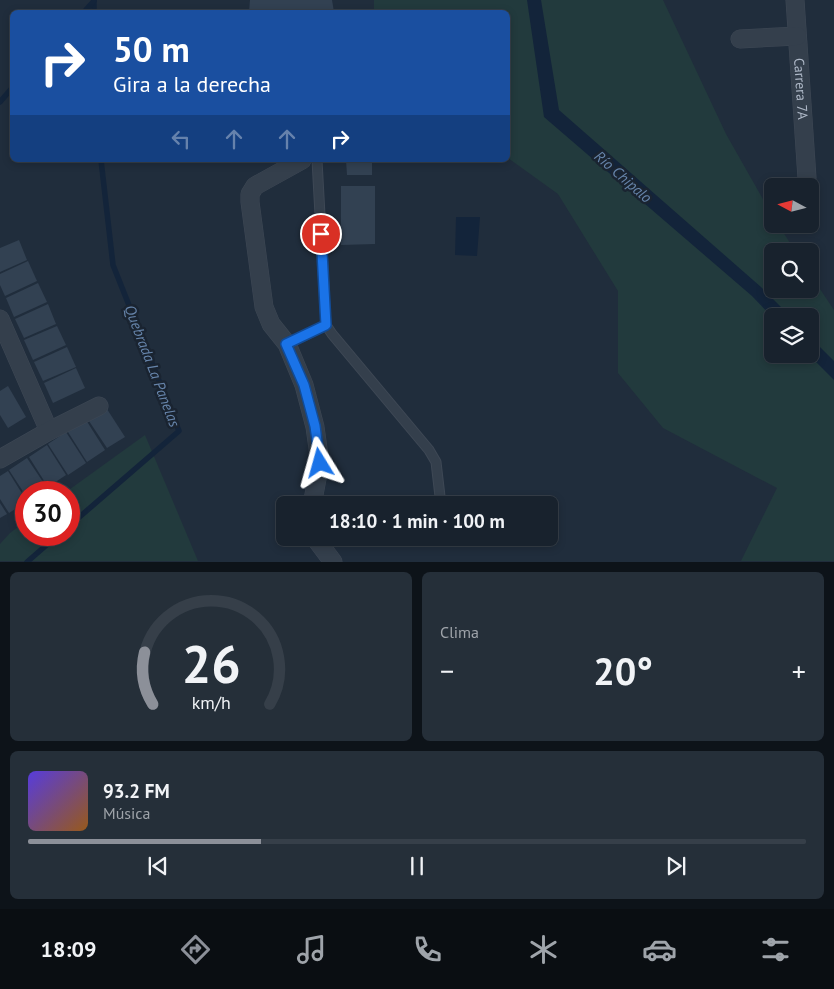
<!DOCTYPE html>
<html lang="es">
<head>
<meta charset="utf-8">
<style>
	:root { --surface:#18222d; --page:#252f39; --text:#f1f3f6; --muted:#9fa4aa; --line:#363f49; --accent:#8c9099 }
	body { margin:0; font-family:"PT Sans",sans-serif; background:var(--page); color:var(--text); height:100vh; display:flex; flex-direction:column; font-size:19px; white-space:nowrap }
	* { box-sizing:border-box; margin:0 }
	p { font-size:16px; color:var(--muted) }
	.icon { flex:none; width:28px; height:28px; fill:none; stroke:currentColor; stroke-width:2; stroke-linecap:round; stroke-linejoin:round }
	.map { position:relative; height:562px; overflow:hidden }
	.sheet { display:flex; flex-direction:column; gap:10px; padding:10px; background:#0d1319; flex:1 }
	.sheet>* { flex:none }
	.hud { position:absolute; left:10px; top:10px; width:500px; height:152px; border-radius:8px; box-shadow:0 2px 8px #0003,0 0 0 1px var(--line); background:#1a4fa0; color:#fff; overflow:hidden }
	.needle { width:32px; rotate:277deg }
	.controls { position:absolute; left:764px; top:178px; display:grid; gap:10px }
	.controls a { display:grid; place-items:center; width:55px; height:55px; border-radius:8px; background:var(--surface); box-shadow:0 2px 8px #0003,0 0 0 1px var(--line); font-size:25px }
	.speed { position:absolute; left:15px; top:481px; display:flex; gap:10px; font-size:25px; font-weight:700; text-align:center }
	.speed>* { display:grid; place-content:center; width:65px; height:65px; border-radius:50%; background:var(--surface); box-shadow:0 2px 8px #0003,0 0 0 1px var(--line); line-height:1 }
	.speed .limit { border:8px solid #d22; background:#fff; color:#111 }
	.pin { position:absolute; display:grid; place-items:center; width:42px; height:42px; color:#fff; margin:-21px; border:2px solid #fff; border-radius:50%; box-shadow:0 1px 5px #0007 }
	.me { position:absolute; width:55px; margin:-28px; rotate:352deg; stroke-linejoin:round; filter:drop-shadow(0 0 4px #0008) }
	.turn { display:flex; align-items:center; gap:18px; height:105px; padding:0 20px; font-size:22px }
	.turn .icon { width:65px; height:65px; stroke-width:2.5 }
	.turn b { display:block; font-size:35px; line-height:42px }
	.lanes { display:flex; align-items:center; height:48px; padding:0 20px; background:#0003; justify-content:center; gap:25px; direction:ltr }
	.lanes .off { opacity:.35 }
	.big { font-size:38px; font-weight:700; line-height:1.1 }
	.sheet .widget { flex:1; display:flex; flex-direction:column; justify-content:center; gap:8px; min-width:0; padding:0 18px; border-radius:8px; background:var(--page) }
	.sheet .dial { align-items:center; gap:0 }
	.dial svg { height:130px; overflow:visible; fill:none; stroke:var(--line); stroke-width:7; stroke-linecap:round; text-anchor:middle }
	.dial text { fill:var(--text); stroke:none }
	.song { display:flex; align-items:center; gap:15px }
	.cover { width:60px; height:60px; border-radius:8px; background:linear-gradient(135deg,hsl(250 70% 55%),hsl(30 70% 35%)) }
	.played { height:5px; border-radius:2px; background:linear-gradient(90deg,var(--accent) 30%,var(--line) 30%) }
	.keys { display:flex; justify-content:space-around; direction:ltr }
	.heat { display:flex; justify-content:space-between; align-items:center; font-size:28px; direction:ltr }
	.sheet .tiles { flex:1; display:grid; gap:10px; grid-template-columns:1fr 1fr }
	.widget:last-child { grid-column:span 2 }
	.trip { position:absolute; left:276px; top:496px; width:282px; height:50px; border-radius:8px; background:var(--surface); box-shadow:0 2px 8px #0003,0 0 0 1px var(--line); font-weight:700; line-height:50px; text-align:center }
	.tab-bar { display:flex; height:80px; justify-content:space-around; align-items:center; background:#0a0e12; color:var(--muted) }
	.tab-bar .icon { width:35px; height:35px }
	.tab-bar .current { color:var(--accent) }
	.tab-bar b { font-size:22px; color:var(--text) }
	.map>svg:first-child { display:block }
	.green { fill:#223a3d; fill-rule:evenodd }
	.water { fill:#13243a }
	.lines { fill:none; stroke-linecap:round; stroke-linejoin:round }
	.stream { stroke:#13243a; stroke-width:5.5 }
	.building { fill:#324152 }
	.service-casing { stroke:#3e4855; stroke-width:11 }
	.minor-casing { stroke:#3e4855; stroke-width:19 }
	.service { stroke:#343f4c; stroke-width:9 }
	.minor { stroke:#343f4c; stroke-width:18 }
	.route-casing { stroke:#114b97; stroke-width:12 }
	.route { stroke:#1a73e8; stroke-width:9 }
	.labels { text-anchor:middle; stroke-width:5; stroke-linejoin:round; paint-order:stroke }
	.street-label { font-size:14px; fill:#afb9c8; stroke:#1a2431 }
	.water-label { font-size:15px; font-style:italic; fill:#6684aa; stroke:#1a2431 }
</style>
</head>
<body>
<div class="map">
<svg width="834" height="562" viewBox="0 0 834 562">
	<rect width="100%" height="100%" fill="#202d3c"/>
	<g class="green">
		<path d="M 374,0 L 663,0 L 726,134 L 772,215 L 772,224 L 778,224 L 795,251 L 772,251 L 772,289 L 810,289 L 810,274 L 834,310 L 834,561 L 741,561 L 777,488 L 663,428 L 618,373 L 618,291 L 558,194 L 508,158 L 508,12 L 374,12 ZM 772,316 L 810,316 L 810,354 L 772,354 Z"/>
		<polygon points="145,435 198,561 0,561 0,544 10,533 26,521 26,535 69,535 69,492 66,492"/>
	</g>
	<g class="water">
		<polygon points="527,0 541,0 559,110 761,287 790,316 772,317 752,296 544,117"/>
		<polygon points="456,217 480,217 477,256 455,255"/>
		<polygon points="810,337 834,361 834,380 808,354 810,354"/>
	</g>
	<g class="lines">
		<g class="stream">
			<polyline points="94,0 94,12"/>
			<polyline points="84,12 94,1"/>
			<polyline points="0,102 12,88"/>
			<polyline points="69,526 179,431 113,265 101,160"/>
			<polyline points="27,562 58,535"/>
		</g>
	</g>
	<g class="building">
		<polygon points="250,0 332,0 334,12 249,12"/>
		<polygon points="346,160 372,160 372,175 347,175"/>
		<polygon points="341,186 375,186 375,244 341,245"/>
		<polygon points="19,240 27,260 0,272 0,248"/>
		<polygon points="28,261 37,281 5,296 0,285 0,274"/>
		<polygon points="38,283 47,302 14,317 6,298"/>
		<polygon points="48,304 56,324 24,338 15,319"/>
		<polygon points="57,326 66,345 33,360 24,340"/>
		<polygon points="67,347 76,367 43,381 34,362"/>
		<polygon points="76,368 85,388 53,403 44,383"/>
		<polygon points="8,386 26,417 8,428 0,415 0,391"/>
		<polygon points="105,406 125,437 107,448 87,418"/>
		<polygon points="86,420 105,450 87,462 68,432"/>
		<polygon points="66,432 86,463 68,475 48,444"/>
		<polygon points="47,445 66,475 48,487 29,457"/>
		<polygon points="27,458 47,488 40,492 26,492 26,496 9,470"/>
		<polygon points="8,471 26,500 26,502 9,513 0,499 0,476"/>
		<polygon points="0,503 7,514 0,518"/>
	</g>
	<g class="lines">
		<defs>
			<g id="service">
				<polyline points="317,160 326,325 332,334 429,450 436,462 441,505"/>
				<polyline points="287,344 326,325"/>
			</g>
			<g id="minor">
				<path id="s1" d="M 795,0 L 807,178"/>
				<polyline points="740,39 797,36"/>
				<polyline points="302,160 255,186 250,194 250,202 264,307 271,324 287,344 304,385 315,427 320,463 312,505"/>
				<polyline points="0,319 49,431"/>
				<polyline points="0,459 49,431 99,406"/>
				<polyline points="315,538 333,562"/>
			</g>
		</defs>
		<use href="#service" class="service-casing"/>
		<use href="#minor" class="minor-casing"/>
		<use href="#service" class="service"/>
		<use href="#minor" class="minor"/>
	</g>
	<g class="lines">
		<defs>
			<polyline id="route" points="320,463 315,426 304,385 286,344 326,325 321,234"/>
		</defs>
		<use href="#route" class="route-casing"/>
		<use href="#route" class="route"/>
	</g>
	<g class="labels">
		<g class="street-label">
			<text dy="5" stroke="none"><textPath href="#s1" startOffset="89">Carrera 7A</textPath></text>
		</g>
		<g class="water-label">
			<text transform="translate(623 177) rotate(41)" y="5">Río Chipalo</text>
			<text transform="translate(152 366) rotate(69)" y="5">Quebrada La Panelas</text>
		</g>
	</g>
</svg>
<div class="controls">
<a><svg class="needle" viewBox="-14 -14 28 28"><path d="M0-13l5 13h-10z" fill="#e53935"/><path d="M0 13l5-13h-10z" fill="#9fa4aa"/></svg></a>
<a><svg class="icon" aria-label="search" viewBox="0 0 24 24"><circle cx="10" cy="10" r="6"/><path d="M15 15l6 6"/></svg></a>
<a><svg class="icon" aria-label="layers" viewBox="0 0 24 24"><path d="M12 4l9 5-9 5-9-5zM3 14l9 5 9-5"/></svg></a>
</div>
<div class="speed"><div class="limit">30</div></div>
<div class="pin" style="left:321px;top:234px;background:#d93025"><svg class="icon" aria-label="arrive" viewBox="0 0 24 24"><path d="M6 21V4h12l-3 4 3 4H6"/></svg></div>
<svg class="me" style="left:320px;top:463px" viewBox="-20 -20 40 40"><path d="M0-17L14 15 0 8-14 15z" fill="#1a73e8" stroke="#fff" stroke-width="4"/></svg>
<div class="trip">18:10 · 1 min · 100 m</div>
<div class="hud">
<div class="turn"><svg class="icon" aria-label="right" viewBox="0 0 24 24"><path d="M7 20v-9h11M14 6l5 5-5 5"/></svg><div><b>50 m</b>Gira a la derecha</div></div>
<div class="lanes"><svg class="icon off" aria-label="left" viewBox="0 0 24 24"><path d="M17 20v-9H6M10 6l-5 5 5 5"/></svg><svg class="icon off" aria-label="ahead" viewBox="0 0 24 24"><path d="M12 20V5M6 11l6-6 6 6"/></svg><svg class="icon off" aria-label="ahead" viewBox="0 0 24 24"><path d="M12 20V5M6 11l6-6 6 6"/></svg><svg class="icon" aria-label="right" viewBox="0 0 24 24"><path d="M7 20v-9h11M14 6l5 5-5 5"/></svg></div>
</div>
</div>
<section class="sheet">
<div class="tiles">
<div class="widget dial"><svg viewBox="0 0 100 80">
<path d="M14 69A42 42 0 1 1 86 69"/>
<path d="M14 69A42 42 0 0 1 9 37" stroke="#8c9099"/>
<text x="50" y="56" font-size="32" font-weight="700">26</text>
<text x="50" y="72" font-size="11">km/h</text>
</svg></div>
<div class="widget"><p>Clima</p>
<div class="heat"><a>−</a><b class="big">20°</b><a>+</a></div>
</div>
<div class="widget">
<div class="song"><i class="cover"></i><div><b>93.2 FM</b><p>Música</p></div></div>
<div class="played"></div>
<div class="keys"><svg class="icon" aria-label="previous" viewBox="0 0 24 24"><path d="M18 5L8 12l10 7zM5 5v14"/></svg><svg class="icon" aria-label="pause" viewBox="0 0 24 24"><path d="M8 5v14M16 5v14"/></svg><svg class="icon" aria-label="next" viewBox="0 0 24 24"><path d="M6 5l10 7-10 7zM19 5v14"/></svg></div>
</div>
</div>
</section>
<nav class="tab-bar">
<b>18:09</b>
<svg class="icon current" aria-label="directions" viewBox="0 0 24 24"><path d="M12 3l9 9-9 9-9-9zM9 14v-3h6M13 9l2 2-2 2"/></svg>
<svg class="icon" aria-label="music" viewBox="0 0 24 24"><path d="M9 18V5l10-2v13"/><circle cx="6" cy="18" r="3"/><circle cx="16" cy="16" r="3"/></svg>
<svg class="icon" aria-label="phone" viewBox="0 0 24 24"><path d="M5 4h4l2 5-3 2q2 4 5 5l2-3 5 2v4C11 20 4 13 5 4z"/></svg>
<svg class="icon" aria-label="climate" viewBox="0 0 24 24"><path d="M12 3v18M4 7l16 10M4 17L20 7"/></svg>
<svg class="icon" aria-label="car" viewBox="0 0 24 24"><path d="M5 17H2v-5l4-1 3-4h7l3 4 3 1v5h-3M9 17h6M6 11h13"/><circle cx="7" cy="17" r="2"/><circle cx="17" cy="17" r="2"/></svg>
<svg class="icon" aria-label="filters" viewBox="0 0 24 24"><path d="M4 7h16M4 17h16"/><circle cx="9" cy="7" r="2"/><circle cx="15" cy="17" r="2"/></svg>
</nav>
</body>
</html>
